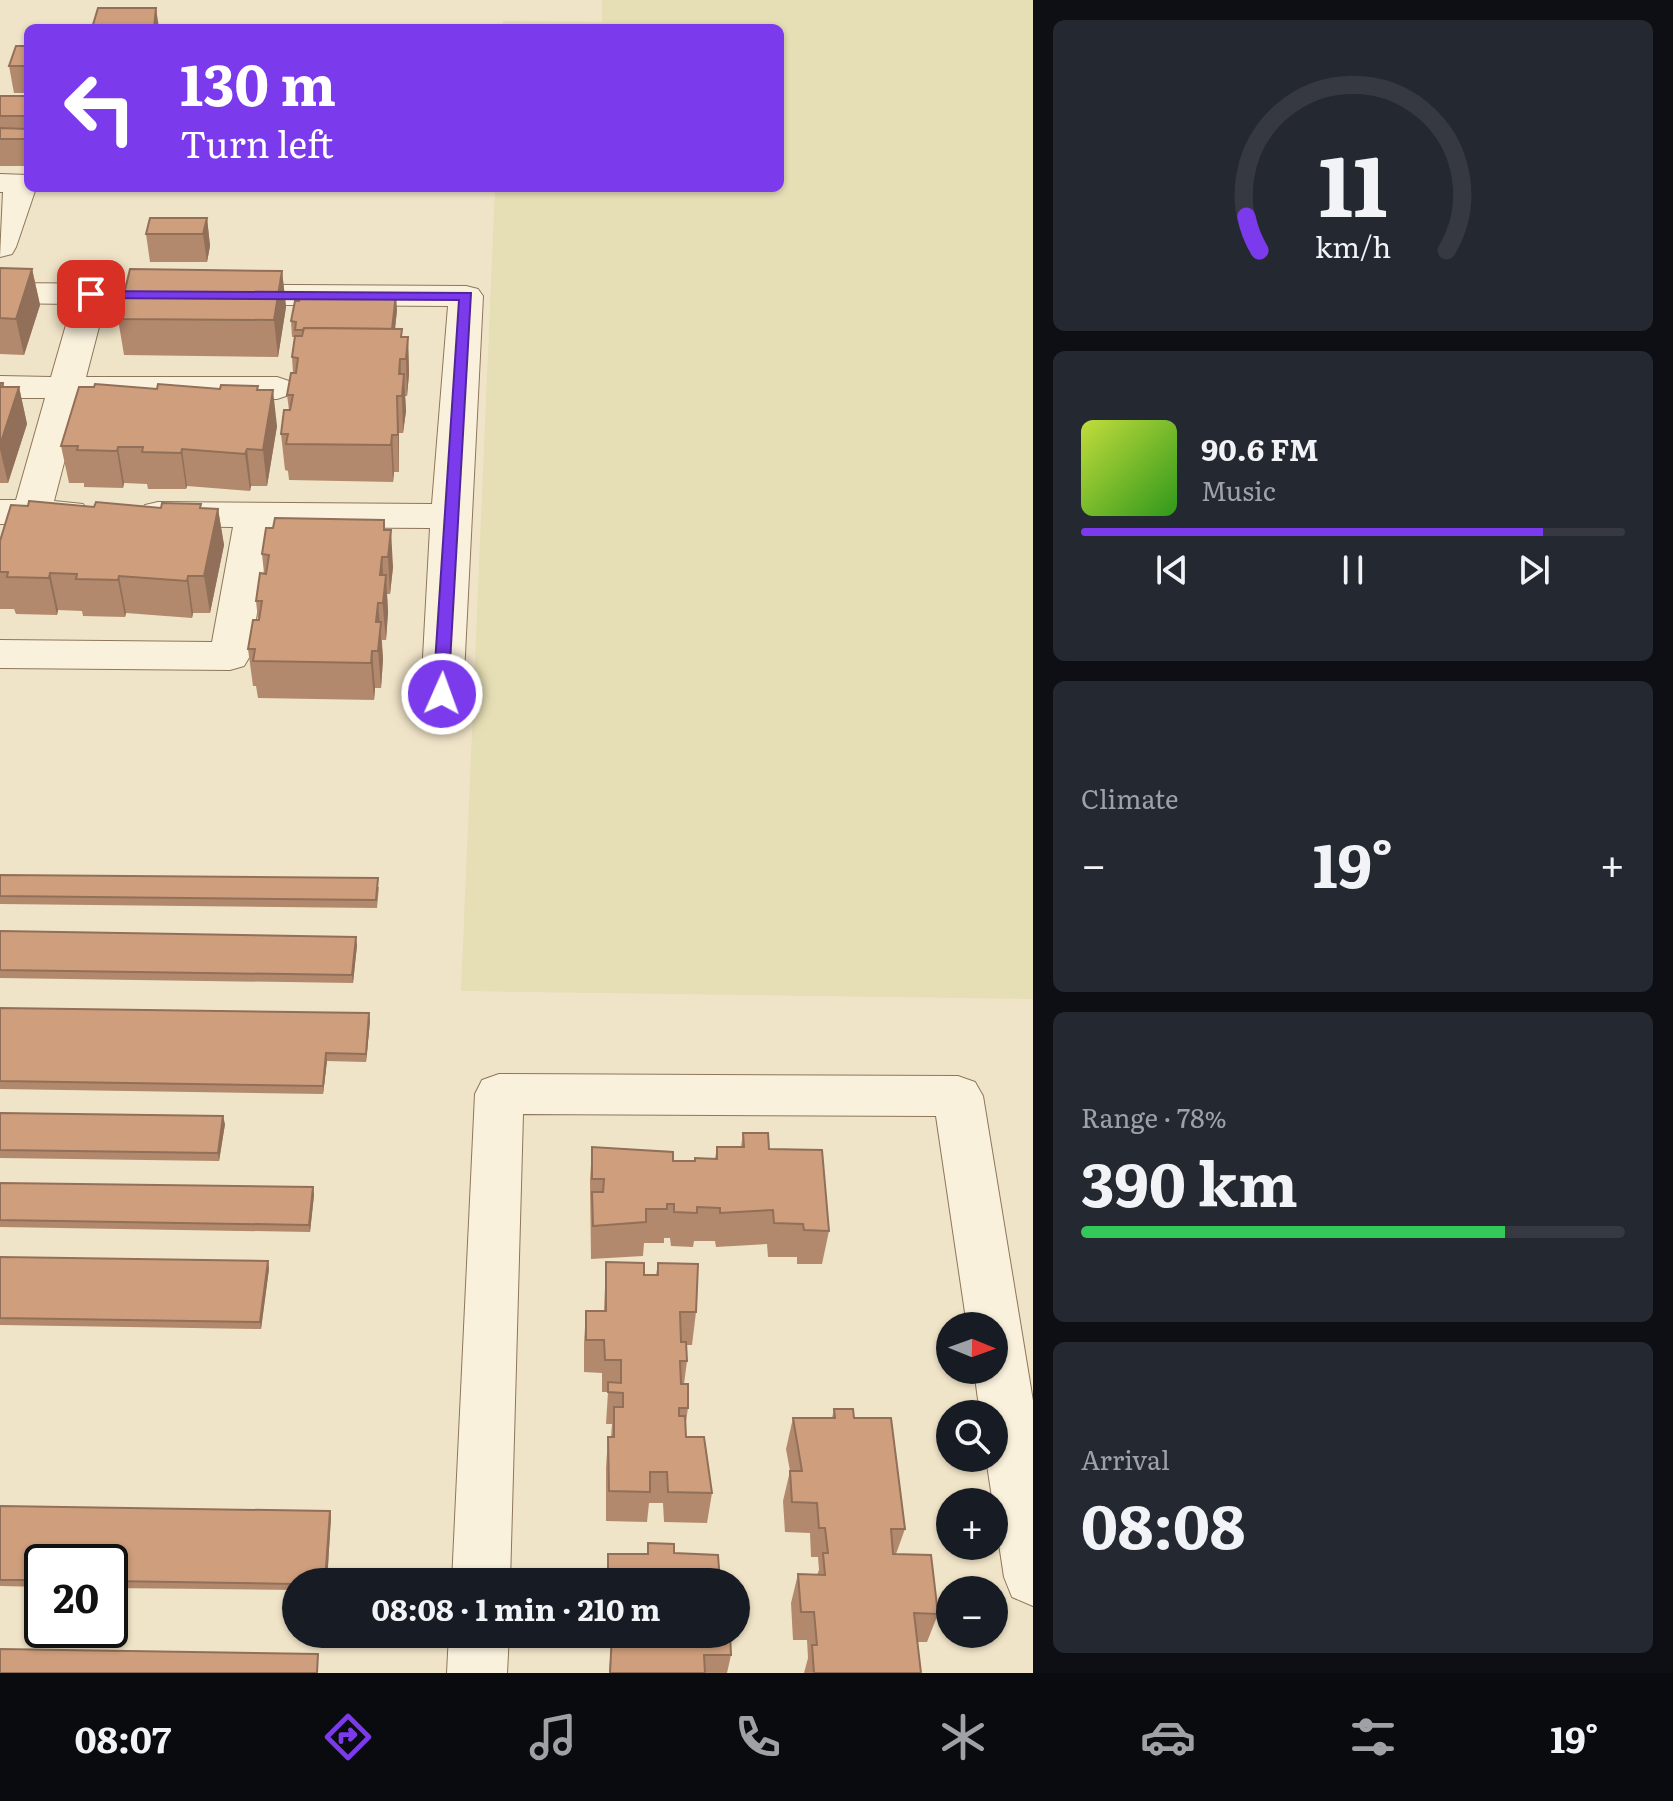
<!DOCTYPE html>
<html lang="en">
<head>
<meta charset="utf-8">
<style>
	:root { --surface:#171b24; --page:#242831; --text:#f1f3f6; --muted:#9ea1a6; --line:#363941; --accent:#7c3aed }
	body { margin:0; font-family:Literata,serif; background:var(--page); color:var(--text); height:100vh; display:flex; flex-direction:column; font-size:30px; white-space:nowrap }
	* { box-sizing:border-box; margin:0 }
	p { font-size:26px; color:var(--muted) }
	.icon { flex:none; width:44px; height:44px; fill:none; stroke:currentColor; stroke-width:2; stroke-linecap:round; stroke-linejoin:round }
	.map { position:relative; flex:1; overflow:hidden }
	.details { display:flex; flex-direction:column; gap:20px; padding:20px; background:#0d0f14; width:640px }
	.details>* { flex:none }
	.guide { position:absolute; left:24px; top:24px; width:760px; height:168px; border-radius:12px; box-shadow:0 2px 6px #0004; background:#7c3aed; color:#fff; overflow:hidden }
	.needle { width:52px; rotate:91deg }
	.fabs { position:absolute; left:936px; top:1312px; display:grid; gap:16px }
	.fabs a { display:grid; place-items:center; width:72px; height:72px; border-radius:50%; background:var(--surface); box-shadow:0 2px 6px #0004; font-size:40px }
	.speed { position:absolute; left:24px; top:1544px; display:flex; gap:16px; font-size:40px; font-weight:700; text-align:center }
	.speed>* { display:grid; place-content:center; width:104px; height:104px; border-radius:50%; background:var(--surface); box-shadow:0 2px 6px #0004; line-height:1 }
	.speed .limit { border:4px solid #111; border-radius:12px; background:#fff; color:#111 }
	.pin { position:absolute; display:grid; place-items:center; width:68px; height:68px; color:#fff; margin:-34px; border-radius:16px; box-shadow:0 4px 12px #0006 }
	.me { position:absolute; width:88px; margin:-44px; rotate:2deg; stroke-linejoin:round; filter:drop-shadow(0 0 6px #0008) }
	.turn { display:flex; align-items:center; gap:28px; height:168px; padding:0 24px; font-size:36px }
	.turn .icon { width:104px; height:104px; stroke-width:2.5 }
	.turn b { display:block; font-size:56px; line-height:68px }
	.big { font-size:60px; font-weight:700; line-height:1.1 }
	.details .widget { flex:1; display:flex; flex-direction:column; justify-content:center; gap:12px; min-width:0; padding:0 28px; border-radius:12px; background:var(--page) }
	.details .dial { align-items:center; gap:0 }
	.dial svg { height:208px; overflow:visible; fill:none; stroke:var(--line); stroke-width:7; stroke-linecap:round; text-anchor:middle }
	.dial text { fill:var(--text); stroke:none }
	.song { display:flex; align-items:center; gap:24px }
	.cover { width:96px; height:96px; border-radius:12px; background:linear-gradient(135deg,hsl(70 70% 55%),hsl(110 70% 35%)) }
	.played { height:8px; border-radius:4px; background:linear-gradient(90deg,var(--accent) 85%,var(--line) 85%) }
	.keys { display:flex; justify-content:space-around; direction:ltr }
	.heat { display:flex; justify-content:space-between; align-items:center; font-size:44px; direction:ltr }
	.charge { height:12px; border-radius:6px; background:linear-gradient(90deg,#34c759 78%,var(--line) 0) }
	.trip { position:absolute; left:282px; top:1568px; width:468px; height:80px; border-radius:40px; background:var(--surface); box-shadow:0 2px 6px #0004; font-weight:700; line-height:80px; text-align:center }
	.tabs { display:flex; height:128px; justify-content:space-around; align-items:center; background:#090b0e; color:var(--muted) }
	.tabs .icon { width:56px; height:56px }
	.tabs .active { color:var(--accent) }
	.tabs b { font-size:36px; color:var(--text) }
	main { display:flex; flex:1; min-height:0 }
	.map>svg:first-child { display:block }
	.farmland { fill:#e6deb5 }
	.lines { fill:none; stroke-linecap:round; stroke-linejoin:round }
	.minor-casing { stroke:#8d765c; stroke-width:2 }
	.minor { fill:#faf1dc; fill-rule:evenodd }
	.wall { fill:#b2896c }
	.shaded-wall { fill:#916f58 }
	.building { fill:#cf9f7d; stroke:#916f58; stroke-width:2 }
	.route { fill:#7c3aed; stroke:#51269a; stroke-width:2 }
</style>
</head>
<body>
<main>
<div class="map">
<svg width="1033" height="1673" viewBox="0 0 1033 1673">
	<rect width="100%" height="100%" fill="#f0e4c8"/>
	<polygon class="farmland" points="602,0 1033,0 1033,999 461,991 495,188 780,188 780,28 502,28 503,21 602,22"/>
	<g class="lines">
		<defs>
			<g id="minor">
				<polygon points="0,174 28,175 28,188 36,188 16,247 12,254 0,257 3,192 0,192"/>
				<polygon points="0,283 466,286 478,289 483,296 463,694 457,704 442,708 427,704 421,694 430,528 271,527 250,656 244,666 230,670 0,668 0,640 212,642 233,527 158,526 145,523 139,514 145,505 158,502 432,504 448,306 105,304 86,377 277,377 289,381 295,388 289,395 277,399 81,398 54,501 83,504 89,513 83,522 70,525 0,524 0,500 16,500 45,398 0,398 0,376 51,377 72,304 0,303"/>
				<polygon points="499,1074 958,1076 975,1082 983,1096 1033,1401 1033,1606 1012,1597 1004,1577 986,1458 994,1458 994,1414 980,1414 974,1370 994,1370 994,1326 967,1326 936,1116 523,1114 510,1582 452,1582 475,1094 482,1080"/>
				<polygon points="449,1634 509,1634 507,1673 447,1673"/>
			</g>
		</defs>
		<use href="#minor" class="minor-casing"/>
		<use href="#minor" class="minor"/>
	</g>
	<g class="wall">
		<polygon points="28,46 28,93 14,93 9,66"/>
		<rect x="0" y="96" width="28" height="70"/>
		<polygon points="207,218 210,246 207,262 150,262 146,234"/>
		<polygon points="0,268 32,269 40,305 24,355 0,354"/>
		<polygon points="282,271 286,307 278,357 124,355 118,319"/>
		<polygon points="397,310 395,329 402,337 408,337 409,374 407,396 405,396 406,411 403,433 399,433 399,472 394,472 393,482 289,480 288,471 285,470 281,434 289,410 287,395 293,373 292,357 295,337 292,337 291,321"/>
		<polygon points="0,383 3,383 4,387 19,387 27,424 8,483 0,483"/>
		<polygon points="258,386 258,390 277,426 267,486 251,486 250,491 187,486 186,489 148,489 147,484 124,483 123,488 84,487 84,483 69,483 61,446 157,389 220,389"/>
		<polygon points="94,507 218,509 224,545 210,613 193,613 192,618 126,613 125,617 83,616 82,611 58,610 57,615 16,614 14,609 0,609 0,541"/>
		<polygon points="385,530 393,567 390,594 387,594 388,612 386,640 382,640 383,659 381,688 375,688 374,700 258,698 256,686 253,686 248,649 258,620 256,601 264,573 262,554"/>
		<polygon points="0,875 379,887 377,908 0,904"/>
		<polygon points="0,931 357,945 353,983 0,978"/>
		<polygon points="0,1008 370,1021 366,1062 327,1061 323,1094 0,1089"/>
		<polygon points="0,1113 225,1124 219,1161 0,1158"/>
		<polygon points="743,1133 769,1149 829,1231 822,1264 797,1264 797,1257 768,1257 767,1244 716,1247 715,1241 694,1241 693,1247 671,1246 670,1238 664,1238 664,1243 644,1243 643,1256 591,1259 590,1181 592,1147 673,1161 694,1161 715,1159 717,1147 741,1147"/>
		<polygon points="0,1183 313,1187 314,1195 310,1232 0,1227"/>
		<polygon points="0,1257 268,1261 269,1269 261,1329 0,1325"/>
		<polygon points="606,1262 644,1275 656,1275 658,1263 696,1312 692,1345 686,1345 687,1361 684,1384 688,1408 685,1428 686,1437 712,1493 707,1523 664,1522 663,1503 649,1503 647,1522 606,1521 606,1468 608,1437 611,1437 612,1424 606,1424 608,1392 602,1392 602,1373 584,1372 584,1343 586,1311 604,1311"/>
		<polygon points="834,1409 854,1418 905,1529 896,1554 938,1614 927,1642 917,1642 921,1673 804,1673 808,1658 807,1640 793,1640 791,1603 798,1574 817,1575 819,1570 818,1557 811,1557 810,1533 785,1532 783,1501 790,1471 786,1449 793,1418 832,1418"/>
		<polygon points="0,1506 330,1511 331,1517 327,1582 296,1582 296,1590 110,1588 110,1562 42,1562 42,1587 0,1586"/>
		<polygon points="605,1634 730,1634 731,1655 727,1673 609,1673 611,1647 605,1647"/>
	</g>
	<g class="shaded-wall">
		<polygon points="156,8 159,28 154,28"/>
		<polygon points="207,218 210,246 207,262 203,234"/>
		<polygon points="32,269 40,305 24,355 16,319"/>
		<polygon points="282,271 286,307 278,357 274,320"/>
		<polygon points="396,294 397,310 393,347 392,331"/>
		<polygon points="408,337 409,374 407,396 406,359"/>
		<polygon points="400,359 402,394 404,374 406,411 403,433 402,396 399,374"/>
		<polygon points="3,383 10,414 19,387 27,424 8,483 0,449"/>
		<polygon points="273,390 277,426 267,486 263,450"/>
		<polygon points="397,396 399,433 399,472 398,435"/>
		<polygon points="392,435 394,472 393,482 391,445"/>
		<polygon points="118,447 124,483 123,488 117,451"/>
		<polygon points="182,449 187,486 186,489 181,453"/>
		<polygon points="247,449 251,486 250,491 245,454"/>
		<polygon points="218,509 224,545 210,613 204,576"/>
		<polygon points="391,530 393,567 390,594 388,557"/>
		<polygon points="382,557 384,592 386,575 388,612 386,640 380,575"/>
		<polygon points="50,573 58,610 57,615 49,578"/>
		<polygon points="119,576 126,613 125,617 118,580"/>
		<polygon points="188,576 193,613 192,618 187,581"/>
		<polygon points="378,603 383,659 381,688 376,622"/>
		<polygon points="372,651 375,688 374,700 371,663"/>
		<polygon points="356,937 357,945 353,983 352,975"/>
		<polygon points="369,1013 370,1021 366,1062 366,1054"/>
		<polygon points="326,1053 327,1061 323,1094 323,1086"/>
		<polygon points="223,1116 225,1124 219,1161 218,1153"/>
		<polygon points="313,1187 314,1195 310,1232 309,1225"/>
		<polygon points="268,1261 269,1269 261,1329 260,1322"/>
		<polygon points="330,1511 331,1517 327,1582 325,1582"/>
	</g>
	<g class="building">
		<polygon points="98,8 156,8 154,28 92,28"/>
		<polygon points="16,46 28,46 28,66 9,66"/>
		<rect x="0" y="96" width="28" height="20"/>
		<polygon points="0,128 28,129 28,139 0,139"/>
		<polygon points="150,218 207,218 203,234 146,234"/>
		<polygon points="0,268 32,269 16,319 0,318"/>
		<polygon points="130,269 282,271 274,320 118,319"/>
		<polygon points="300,293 396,294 392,329 304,328 303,330 295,330 296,322 291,321 295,301 299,301"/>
		<polygon points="304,328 402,329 401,337 408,337 406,359 400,359 399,374 404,374 402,396 397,396 398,435 392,435 391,445 286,444 288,434 281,434 284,410 290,410 293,395 287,395 291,373 296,373 298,358 292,357 295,336 302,336"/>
		<polygon points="0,383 3,383 2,387 19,387 0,445"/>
		<polygon points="95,384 157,389 158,384 220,389 221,385 258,386 257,390 273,390 263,450 247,449 245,454 182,449 181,453 142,452 143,447 118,447 117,451 77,450 78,446 61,446 79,387 94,387"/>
		<polygon points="29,501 94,507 96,502 161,508 162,503 201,504 200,508 218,509 204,576 188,576 187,581 119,576 118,580 76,579 77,574 50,573 49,578 7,577 8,572 0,572 0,541 11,505 28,506"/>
		<polygon points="275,518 384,520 384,530 391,530 388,557 382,557 380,575 386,575 383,603 378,603 376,622 381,622 378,651 372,651 371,663 253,661 255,649 248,649 253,620 259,620 262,601 256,601 260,573 266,574 269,555 262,554 266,528 273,528"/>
		<polygon points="0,875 378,878 376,900 0,896"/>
		<polygon points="0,931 356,937 352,975 0,970"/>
		<polygon points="0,1008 369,1013 366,1054 326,1053 323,1086 0,1081"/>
		<polygon points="0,1113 223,1116 218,1153 0,1150"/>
		<polygon points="743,1133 768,1133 769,1149 822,1150 829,1231 804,1230 803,1224 774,1223 773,1210 720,1213 720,1208 697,1207 697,1213 674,1212 674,1204 667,1204 667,1209 646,1209 646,1222 593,1226 592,1192 603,1192 604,1179 592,1179 592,1147 673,1152 673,1161 695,1161 695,1158 717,1159 717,1147 744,1147"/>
		<polygon points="0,1183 313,1187 309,1225 0,1220"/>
		<polygon points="0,1257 268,1261 260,1322 0,1318"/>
		<polygon points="606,1262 644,1263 644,1275 658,1275 658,1263 698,1264 696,1312 680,1312 681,1342 686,1342 687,1361 680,1361 681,1384 688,1384 688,1408 679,1408 679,1416 685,1416 686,1437 704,1437 712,1493 668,1492 667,1472 650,1472 650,1492 609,1491 608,1437 614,1437 614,1407 623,1407 623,1393 608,1392 608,1382 621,1383 621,1360 605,1360 604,1340 586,1340 586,1311 606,1311"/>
		<polygon points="834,1409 853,1409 854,1418 891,1418 905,1529 891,1529 893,1554 931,1555 938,1614 914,1613 921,1673 814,1673 812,1645 817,1645 814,1612 801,1612 798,1574 825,1575 823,1553 828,1553 825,1528 819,1528 817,1503 792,1502 790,1471 802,1471 793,1418 835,1418"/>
		<polygon points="0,1506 330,1511 325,1582 296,1582 296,1584 110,1581 110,1562 42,1562 42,1580 0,1580"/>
		<polygon points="648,1543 674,1544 674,1553 718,1555 720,1582 608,1582 608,1554 648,1554"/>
		<polygon points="612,1634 730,1634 731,1655 704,1655 705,1673 610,1673"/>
		<polygon points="0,1649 318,1654 317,1673 0,1673"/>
	</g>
	<polygon class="route" points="86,291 471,293 448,698 442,700 433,694 459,300 91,298 86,297"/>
</svg>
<div class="fabs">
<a><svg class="needle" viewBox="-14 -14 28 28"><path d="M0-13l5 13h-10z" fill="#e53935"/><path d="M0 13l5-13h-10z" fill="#9ea1a6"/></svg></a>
<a><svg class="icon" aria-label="search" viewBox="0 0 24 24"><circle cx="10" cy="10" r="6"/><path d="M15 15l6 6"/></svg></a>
<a>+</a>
<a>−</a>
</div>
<div class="speed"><div class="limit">20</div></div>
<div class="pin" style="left:91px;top:294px;background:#d93025"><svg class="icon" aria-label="arrive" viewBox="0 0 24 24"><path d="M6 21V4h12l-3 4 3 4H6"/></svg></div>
<svg class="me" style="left:442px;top:694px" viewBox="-20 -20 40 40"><circle r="17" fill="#7c3aed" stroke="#fff" stroke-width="3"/><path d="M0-11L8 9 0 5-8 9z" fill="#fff"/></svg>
<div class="trip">08:08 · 1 min · 210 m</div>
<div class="guide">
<div class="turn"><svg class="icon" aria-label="left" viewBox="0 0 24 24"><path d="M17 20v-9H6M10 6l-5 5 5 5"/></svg><div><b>130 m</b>Turn left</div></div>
</div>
</div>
<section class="details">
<div class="widget dial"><svg viewBox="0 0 100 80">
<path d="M14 69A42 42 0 1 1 86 69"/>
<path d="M14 69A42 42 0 0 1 9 56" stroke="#7c3aed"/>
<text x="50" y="56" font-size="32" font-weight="700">11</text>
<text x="50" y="72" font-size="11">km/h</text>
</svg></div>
<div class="widget">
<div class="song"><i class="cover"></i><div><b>90.6 FM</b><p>Music</p></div></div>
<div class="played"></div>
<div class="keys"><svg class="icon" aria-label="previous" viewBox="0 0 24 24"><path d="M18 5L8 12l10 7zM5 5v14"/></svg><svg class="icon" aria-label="pause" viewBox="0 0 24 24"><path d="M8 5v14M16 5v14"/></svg><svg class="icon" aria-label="next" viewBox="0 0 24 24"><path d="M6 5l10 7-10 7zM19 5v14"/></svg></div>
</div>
<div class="widget"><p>Climate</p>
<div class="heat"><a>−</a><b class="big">19°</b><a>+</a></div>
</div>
<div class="widget"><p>Range · 78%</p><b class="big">390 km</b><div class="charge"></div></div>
<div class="widget"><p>Arrival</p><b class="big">08:08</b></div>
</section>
</main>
<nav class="tabs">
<b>08:07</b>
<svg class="icon active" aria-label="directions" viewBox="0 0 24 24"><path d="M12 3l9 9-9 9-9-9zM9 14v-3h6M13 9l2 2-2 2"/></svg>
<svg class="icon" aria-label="music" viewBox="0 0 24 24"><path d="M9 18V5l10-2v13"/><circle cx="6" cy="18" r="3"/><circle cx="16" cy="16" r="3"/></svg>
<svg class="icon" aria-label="phone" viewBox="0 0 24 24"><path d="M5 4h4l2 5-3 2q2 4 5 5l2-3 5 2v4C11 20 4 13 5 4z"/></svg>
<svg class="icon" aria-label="climate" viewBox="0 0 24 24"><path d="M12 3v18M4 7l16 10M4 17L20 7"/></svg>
<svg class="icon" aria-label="car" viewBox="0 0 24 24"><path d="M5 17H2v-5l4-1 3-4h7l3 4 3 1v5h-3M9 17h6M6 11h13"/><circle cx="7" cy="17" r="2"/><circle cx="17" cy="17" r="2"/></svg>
<svg class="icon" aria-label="filters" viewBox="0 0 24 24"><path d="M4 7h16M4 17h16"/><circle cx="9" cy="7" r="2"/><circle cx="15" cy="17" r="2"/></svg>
<b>19°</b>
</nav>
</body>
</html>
